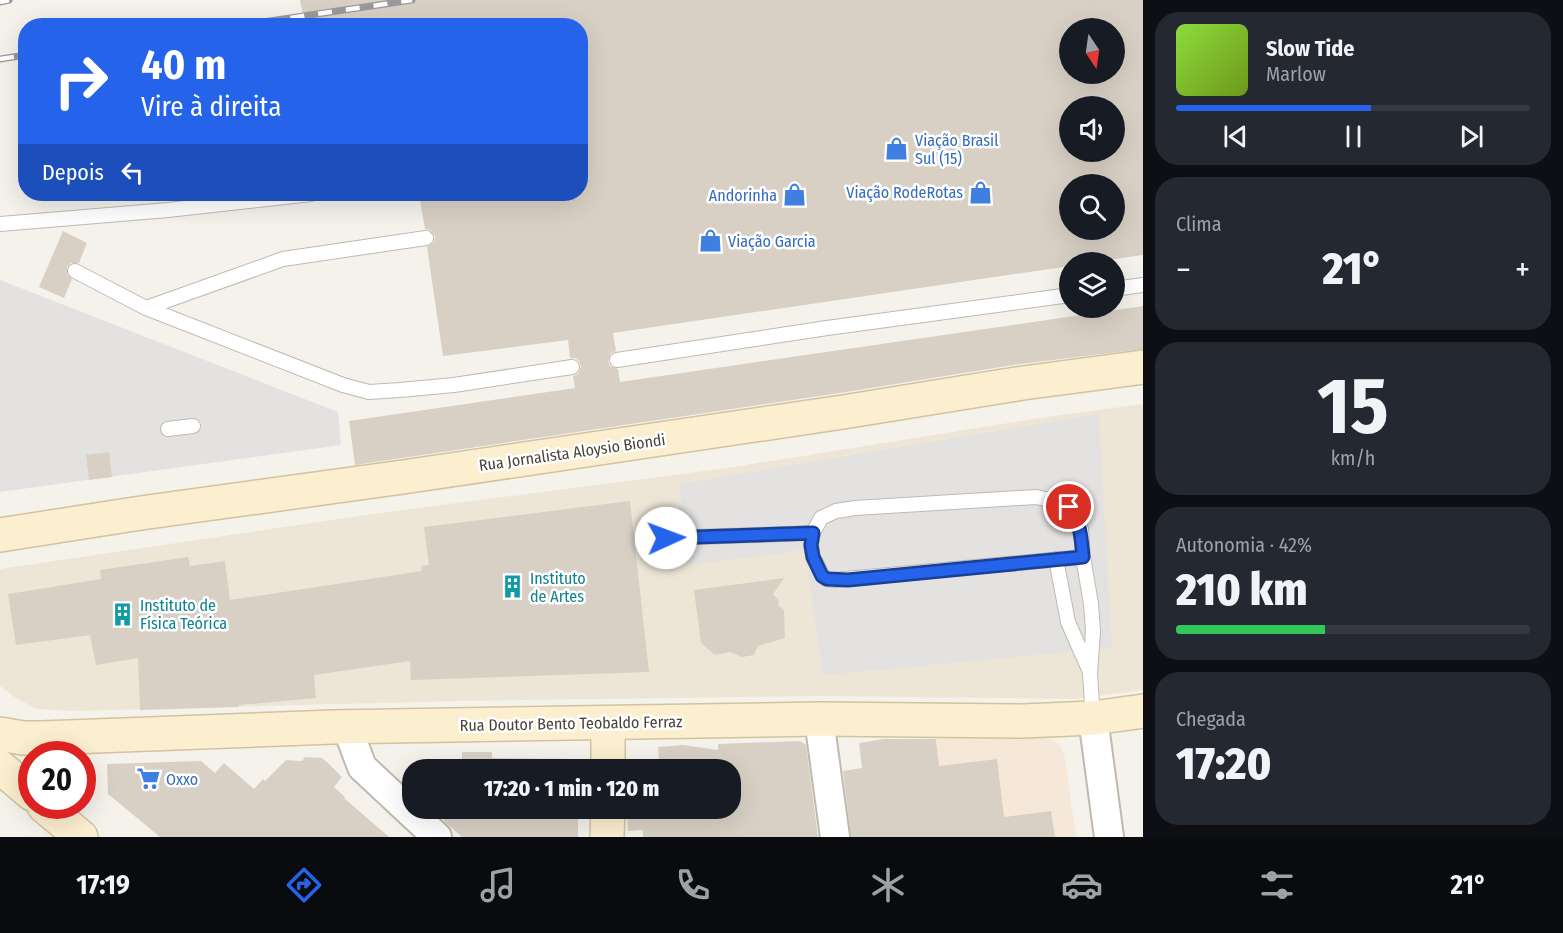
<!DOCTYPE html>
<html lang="pt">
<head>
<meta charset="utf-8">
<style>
	:root { --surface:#171b24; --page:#242831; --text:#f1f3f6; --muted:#9ea1a6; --line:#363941; --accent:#2563eb }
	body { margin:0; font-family:"Fira Sans Condensed",sans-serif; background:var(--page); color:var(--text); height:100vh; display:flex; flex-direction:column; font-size:22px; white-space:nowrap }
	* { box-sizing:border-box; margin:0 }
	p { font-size:20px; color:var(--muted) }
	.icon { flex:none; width:33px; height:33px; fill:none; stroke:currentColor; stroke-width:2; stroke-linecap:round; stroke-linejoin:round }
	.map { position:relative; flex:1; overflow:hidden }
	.side { display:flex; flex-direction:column; gap:12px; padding:12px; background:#0d0f14; width:420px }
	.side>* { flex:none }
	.top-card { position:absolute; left:18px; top:18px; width:570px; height:183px; border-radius:24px; box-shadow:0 6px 24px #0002; background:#2563eb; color:#fff; overflow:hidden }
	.needle { width:39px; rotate:167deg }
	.fabs { position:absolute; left:1059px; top:18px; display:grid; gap:12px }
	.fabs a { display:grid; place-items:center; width:66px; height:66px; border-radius:50%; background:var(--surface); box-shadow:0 6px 24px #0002; font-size:30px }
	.speed { position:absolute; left:18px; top:741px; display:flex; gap:12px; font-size:30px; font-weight:700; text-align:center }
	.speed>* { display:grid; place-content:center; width:78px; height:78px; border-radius:50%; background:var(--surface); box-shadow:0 6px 24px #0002; line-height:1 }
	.speed .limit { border:9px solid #d22; background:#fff; color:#111 }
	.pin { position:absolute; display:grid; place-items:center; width:51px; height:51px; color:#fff; margin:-26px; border:3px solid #fff; border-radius:50%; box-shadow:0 2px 6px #0007 }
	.me { position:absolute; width:66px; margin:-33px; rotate:88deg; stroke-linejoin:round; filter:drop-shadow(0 0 4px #0008) }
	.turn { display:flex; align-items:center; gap:21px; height:126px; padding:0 24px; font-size:27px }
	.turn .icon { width:78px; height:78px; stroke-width:2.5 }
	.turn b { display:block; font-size:42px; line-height:51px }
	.then { display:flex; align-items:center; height:57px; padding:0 24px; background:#0003; gap:12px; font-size:22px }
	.big { font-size:45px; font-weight:800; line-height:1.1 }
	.side .tile { flex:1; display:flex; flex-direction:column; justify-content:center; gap:9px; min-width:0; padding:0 21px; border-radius:24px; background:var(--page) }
	.side .dial { align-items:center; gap:0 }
	.dial b { font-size:78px; line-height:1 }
	.song { display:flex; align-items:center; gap:18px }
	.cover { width:72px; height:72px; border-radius:9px; background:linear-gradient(135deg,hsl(90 70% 55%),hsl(80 70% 35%)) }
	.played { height:6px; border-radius:3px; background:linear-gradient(90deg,var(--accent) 55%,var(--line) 55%) }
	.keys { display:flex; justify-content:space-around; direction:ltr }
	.heat { display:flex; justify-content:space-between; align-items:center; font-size:33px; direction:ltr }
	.charge { height:9px; border-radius:4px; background:linear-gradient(90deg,#34c759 42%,var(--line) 0) }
	.trip { position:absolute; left:402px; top:759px; width:339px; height:60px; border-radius:24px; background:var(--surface); box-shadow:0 6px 24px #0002; font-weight:800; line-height:60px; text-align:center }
	.tab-bar { display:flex; height:96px; justify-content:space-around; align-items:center; background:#090b0e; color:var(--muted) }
	.tab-bar .icon { width:42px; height:42px }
	.tab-bar .selected { color:var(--accent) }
	.tab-bar b { font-size:27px; color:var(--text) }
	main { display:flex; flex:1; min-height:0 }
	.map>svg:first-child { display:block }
	.commercial { fill:#f5e8d9 }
	.education { fill:#ede6d7 }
	.parking { fill:#e4e2e0 }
	.building { fill:#d9d0c5; fill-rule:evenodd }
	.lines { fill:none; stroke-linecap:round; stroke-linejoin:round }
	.lane-casing { stroke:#c1b9af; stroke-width:16 }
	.street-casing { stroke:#c1b9af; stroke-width:32 }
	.secondary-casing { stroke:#d2c29e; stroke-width:36 }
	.lane { stroke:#fff; stroke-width:14 }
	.street { stroke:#fff; stroke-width:28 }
	.secondary { stroke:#fcefcf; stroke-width:33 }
	.rail-casing { stroke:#9a9a9a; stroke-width:7 }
	.rail { stroke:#fff; stroke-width:4.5; stroke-dasharray:14; stroke-linecap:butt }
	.route-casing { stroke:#184099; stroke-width:15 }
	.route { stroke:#2563eb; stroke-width:10 }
	.labels { text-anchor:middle; stroke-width:5; stroke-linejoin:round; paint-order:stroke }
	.shop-label { font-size:16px; fill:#366cbe; stroke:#fff; text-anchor:start }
	.street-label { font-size:16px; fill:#4a433a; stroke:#fff }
	.culture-label { font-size:16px; fill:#0d838f; stroke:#fff; text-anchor:start }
</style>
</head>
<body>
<main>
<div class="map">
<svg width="1143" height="837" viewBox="0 0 1143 837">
	<rect width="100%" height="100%" fill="#f5f2ec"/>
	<polygon class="commercial" points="936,738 1049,738 1059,745 1064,753 1076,837 948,837"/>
	<polygon class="education" points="1143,404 1143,690 1074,699 811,696 459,701 74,711 36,709 13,696 0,686 0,569 372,514 727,468 1046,417"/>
	<g class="parking">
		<polygon points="0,280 338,412 341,445 0,492"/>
		<polygon points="1099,414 1112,648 823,675 805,550 686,565 680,484"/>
	</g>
	<g class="building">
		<path d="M 300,0 L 1143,0 L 1143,255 L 1095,262 L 1070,262 L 1070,266 L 613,333 L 616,351 L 611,353 L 608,361 L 610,366 L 618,369 L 620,382 L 1143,306 L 1143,349 L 1020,364 L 840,393 L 355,465 L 349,421 L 575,388 L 573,376 L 578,374 L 581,366 L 579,361 L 575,358 L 570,358 L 568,340 L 443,356 L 427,247 L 434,242 L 435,236 L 430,230 L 425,229 L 419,195 L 431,194 L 580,194 L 580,26 L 305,26 ZM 1070,28 L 1114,28 L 1114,74 L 1070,74 ZM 1070,106 L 1114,106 L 1114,152 L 1070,152 ZM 1070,184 L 1114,184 L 1114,230 L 1070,230 Z"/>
		<polygon points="63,231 87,243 79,263 71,263 67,267 67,275 72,279 64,298 39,287"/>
		<polygon points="109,452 112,477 89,480 86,455"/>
		<polygon points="630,501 649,672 411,680 410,661 314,675 316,698 239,705 239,707 140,710 138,658 96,665 90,635 16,645 8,594 101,579 100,570 188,557 190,566 225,561 230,600 422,571 421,566 429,565 424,527"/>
		<polygon points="784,578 773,594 779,601 778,605 784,610 785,638 758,646 754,655 742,657 730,652 715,655 701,643 694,590"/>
		<polygon points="884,739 936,739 939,766 997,759 1004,817 1051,811 1055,837 851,837 843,771 862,768 859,743"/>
		<polygon points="800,741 806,745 818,837 643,837 643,830 628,831 627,808 730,808 730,770 633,770 633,763 659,761 658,747 683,745 718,750 718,744"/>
		<polygon points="462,752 492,752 492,758 576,759 577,770 451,770 453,767 462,767"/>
		<polygon points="305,757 322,758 329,764 342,777 334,787 345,797 344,798 389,837 160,837 108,794 107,764 201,761 215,773 224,763 254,789 263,779 265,781 286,760 302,761"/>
		<polygon points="445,808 578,808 578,837 462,837 444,821"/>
	</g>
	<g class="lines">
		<defs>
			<g id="lane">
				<polyline points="0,224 168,210 311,194"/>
				<polyline points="75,271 146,308 343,385 369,392 400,390 454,385 572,367"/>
				<polyline points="1114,289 1143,285"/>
				<polyline points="146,308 283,259 426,238"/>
				<polyline points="617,360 827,328 1070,295"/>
				<polyline points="168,429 193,426"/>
				<polyline points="666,538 813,533"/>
				<polyline points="1083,557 835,580 827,579 823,576 813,557 811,545 813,533 821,518 836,511 855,508 1036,497 1059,502 1069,507 1077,518 1081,529 1083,557 1091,604 1093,631 1090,674 1093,718"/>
				<polyline points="1056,559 1068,622 1090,672"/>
			</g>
			<g id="street">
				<polyline points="1093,718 1109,837"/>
				<polyline points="819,719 835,837"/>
				<polyline points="347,727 362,767 437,837"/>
			</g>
			<g id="secondary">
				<polyline points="0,535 141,513 403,477 843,412 1023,383 1143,367"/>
				<polyline points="608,723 608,770"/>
				<polyline points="0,734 23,738 42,738 333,727 819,719 1023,721 1093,718 1143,711"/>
				<polyline points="0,767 32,794"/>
				<polyline points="44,806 81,837"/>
				<polyline points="607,837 608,808"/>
			</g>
		</defs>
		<use href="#lane" class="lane-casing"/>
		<use href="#street" class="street-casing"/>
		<use href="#secondary" class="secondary-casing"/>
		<use href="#lane" class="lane"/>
		<use href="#street" class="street"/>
		<use href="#secondary" class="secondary"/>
		<defs>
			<g id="rail">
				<polyline points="0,2 9,0"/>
				<polyline points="235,26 412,0"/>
				<polyline points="0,59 26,55"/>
			</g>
		</defs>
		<use href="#rail" class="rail-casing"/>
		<use href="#rail" class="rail"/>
	</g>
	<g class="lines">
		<defs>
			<path id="route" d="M 666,538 L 813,533 L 811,545 L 813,557 L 822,576 L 827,579 L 848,580 L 1083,557 C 1081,537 1081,524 1069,507"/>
		</defs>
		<use href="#route" class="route-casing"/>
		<use href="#route" class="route"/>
	</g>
	<defs>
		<symbol id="shop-bare" viewBox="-9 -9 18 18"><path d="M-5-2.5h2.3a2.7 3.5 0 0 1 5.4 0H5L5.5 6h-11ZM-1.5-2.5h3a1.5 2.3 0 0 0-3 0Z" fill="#3f7fe0" stroke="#fff" stroke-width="2.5" paint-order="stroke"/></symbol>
		<symbol id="building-bare" viewBox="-9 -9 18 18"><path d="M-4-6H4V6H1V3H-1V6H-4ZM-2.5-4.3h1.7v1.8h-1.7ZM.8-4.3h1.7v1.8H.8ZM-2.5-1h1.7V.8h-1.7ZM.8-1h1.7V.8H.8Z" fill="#0f9aa8" stroke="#fff" stroke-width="2.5" paint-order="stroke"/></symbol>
		<symbol id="supermarket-bare" viewBox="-9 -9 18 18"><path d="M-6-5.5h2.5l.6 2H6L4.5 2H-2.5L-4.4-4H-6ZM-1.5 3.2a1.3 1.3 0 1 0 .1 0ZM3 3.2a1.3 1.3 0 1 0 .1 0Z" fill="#3f7fe0" stroke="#fff" stroke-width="2.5" paint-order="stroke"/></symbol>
	</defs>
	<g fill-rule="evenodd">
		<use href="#shop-bare" x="880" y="132" width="33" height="33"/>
		<use href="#shop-bare" x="964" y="176" width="33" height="33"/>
		<use href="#shop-bare" x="778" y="178" width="33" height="33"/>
		<use href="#shop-bare" x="694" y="224" width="33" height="33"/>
		<use href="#building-bare" x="496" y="570" width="33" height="33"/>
		<use href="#building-bare" x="106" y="598" width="33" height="33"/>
		<use href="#supermarket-bare" x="132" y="762" width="33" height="33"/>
	</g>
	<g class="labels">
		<g class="shop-label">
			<text x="915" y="146">Viação Brasil<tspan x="915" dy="18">Sul (15)</tspan></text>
			<text x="963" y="198" text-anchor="end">Viação RodeRotas</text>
			<text x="777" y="201" text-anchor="end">Andorinha</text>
			<text x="728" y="247">Viação Garcia</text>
			<text x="166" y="785">Oxxo</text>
		</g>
		<g class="street-label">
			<text transform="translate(572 452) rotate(-8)" y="6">Rua Jornalista Aloysio Biondi</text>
			<text transform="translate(571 723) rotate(-1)" y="6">Rua Doutor Bento Teobaldo Ferraz</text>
		</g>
		<g class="culture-label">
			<text x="530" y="584">Instituto<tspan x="530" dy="18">de Artes</tspan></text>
			<text x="140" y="611">Instituto de<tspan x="140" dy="18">Física Teórica</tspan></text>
		</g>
	</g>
</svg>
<div class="fabs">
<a><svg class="needle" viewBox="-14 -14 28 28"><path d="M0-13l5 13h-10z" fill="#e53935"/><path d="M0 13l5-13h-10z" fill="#9ea1a6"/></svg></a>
<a><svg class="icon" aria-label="sound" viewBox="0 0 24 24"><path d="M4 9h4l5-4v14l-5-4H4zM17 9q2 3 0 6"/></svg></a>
<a><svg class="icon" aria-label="search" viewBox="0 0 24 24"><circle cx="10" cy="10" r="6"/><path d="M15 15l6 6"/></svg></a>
<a><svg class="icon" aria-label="layers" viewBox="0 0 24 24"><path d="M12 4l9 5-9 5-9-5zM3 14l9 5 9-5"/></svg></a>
</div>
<div class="speed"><div class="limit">20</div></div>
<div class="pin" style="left:1069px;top:507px;background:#d93025"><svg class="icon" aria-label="arrive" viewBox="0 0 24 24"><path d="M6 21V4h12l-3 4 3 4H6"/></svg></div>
<svg class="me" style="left:666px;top:538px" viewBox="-20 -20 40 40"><circle r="19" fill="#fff"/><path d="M0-13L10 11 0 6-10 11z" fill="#2563eb"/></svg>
<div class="trip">17:20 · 1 min · 120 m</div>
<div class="top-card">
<div class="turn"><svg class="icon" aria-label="right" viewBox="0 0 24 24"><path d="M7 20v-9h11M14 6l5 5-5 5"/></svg><div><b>40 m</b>Vire à direita</div></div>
<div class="then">Depois<svg class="icon" aria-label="left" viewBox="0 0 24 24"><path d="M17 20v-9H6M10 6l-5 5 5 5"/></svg></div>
</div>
</div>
<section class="side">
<div class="tile">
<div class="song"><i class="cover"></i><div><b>Slow Tide</b><p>Marlow</p></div></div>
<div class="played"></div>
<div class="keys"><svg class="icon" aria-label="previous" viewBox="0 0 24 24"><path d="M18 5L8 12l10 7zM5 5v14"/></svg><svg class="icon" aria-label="pause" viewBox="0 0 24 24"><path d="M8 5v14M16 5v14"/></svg><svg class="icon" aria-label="next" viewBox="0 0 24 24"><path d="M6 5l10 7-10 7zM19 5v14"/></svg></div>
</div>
<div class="tile"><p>Clima</p>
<div class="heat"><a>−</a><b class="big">21°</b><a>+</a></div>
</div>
<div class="tile dial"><b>15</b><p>km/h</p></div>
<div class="tile"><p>Autonomia · 42%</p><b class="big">210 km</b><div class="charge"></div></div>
<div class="tile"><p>Chegada</p><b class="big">17:20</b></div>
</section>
</main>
<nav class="tab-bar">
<b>17:19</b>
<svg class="icon selected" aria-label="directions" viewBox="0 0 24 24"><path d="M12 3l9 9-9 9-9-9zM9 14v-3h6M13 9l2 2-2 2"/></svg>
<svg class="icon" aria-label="music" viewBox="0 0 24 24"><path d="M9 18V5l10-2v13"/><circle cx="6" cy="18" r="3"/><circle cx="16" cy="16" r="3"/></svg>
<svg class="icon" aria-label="phone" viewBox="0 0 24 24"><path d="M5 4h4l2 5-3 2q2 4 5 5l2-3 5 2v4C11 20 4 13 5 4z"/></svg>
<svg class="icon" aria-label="climate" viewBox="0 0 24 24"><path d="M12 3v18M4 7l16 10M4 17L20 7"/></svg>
<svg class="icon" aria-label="car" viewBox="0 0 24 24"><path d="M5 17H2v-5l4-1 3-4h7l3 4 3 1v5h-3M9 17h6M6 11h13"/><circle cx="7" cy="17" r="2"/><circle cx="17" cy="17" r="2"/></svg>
<svg class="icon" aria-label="filters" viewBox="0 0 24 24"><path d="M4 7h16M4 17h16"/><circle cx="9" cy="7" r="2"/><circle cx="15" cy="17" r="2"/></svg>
<b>21°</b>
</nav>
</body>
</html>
